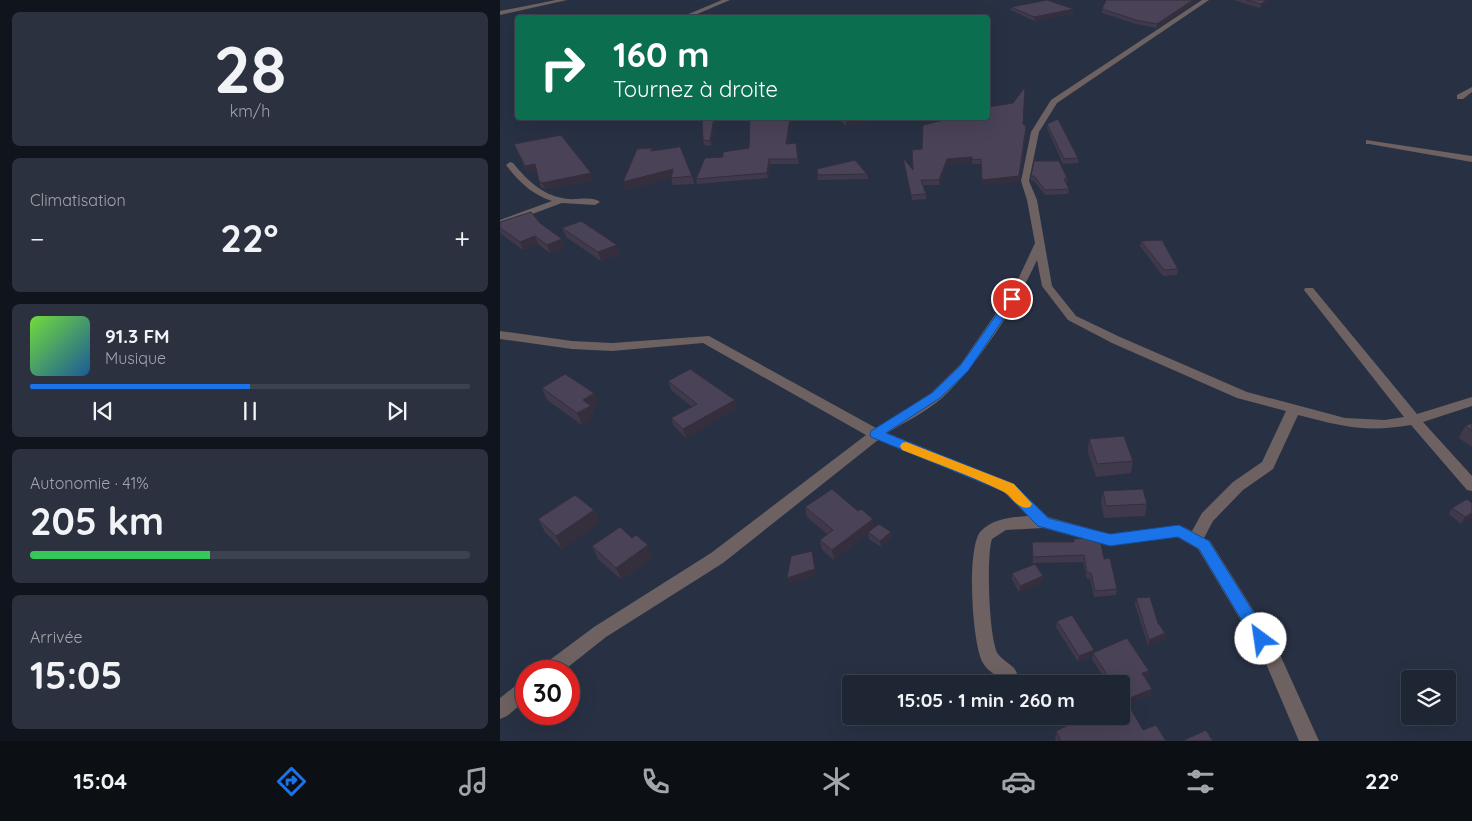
<!DOCTYPE html>
<html lang="fr">
<head>
<meta charset="utf-8">
<style>
	:root { --surface:#1e2533; --page:#2b313f; --text:#f1f3f6; --muted:#a1a5ac; --line:#3c424e; --accent:#1a73e8 }
	body { margin:0; font-family:Quicksand,sans-serif; background:var(--page); color:var(--text); height:100vh; display:flex; flex-direction:column; font-size:19px; white-space:nowrap }
	* { box-sizing:border-box; margin:0 }
	p { font-size:16px; color:var(--muted) }
	.icon { flex:none; width:28px; height:28px; fill:none; stroke:currentColor; stroke-width:2; stroke-linecap:round; stroke-linejoin:round }
	.map { position:relative; flex:1; overflow:hidden }
	.side { display:flex; flex-direction:column; gap:12px; padding:12px; background:#10141c; width:500px }
	.side>* { flex:none }
	.guide { position:absolute; left:15px; top:15px; width:475px; height:105px; border-radius:5px; box-shadow:0 5px 20px #0002,0 0 0 1px var(--line); background:#0b6e4f; color:#fff; overflow:hidden }
	.fabs { position:absolute; left:901px; top:670px; display:grid; gap:10px }
	.fabs a { display:grid; place-items:center; width:55px; height:55px; border-radius:5px; background:var(--surface); box-shadow:0 5px 20px #0002,0 0 0 1px var(--line); font-size:25px }
	.speed { position:absolute; left:15px; top:660px; display:flex; gap:10px; font-size:25px; font-weight:700; text-align:center }
	.speed>* { display:grid; place-content:center; width:65px; height:65px; border-radius:50%; background:var(--surface); box-shadow:0 5px 20px #0002,0 0 0 1px var(--line); line-height:1 }
	.speed .limit { border:8px solid #d22; background:#fff; color:#111 }
	.pin { position:absolute; display:grid; place-items:center; width:42px; height:42px; color:#fff; margin:-21px; border:2px solid #fff; border-radius:50%; box-shadow:0 1px 5px #0007 }
	.me { position:absolute; width:55px; margin:-28px; rotate:329deg; stroke-linejoin:round; filter:drop-shadow(0 0 4px #0008) }
	.turn { display:flex; align-items:center; gap:18px; height:105px; padding:0 15px; font-size:22px }
	.turn .icon { width:65px; height:65px; stroke-width:2.5 }
	.turn b { display:block; font-size:35px; line-height:42px }
	.big { font-size:38px; font-weight:700; line-height:1.1 }
	.side .tile { flex:1; display:flex; flex-direction:column; justify-content:center; gap:8px; min-width:0; padding:0 18px; border-radius:8px; background:var(--page) }
	.side .dial { align-items:center; gap:0 }
	.dial b { font-size:65px; line-height:1 }
	.song { display:flex; align-items:center; gap:15px }
	.cover { width:60px; height:60px; border-radius:8px; background:linear-gradient(135deg,hsl(100 70% 55%),hsl(210 70% 35%)) }
	.played { height:5px; border-radius:2px; background:linear-gradient(90deg,var(--accent) 50%,var(--line) 50%) }
	.keys { display:flex; justify-content:space-around; direction:ltr }
	.heat { display:flex; justify-content:space-between; align-items:center; font-size:28px; direction:ltr }
	.charge { height:8px; border-radius:4px; background:linear-gradient(90deg,#34c759 41%,var(--line) 0) }
	.trip { position:absolute; left:342px; top:675px; width:288px; height:50px; border-radius:5px; background:var(--surface); box-shadow:0 5px 20px #0002,0 0 0 1px var(--line); font-weight:700; line-height:50px; text-align:center }
	.menu { display:flex; height:80px; justify-content:space-around; align-items:center; background:#0c0f14; color:var(--muted) }
	.menu .icon { width:35px; height:35px }
	.menu .on { color:var(--accent) }
	.menu b { font-size:22px; color:var(--text) }
	main { display:flex; flex:1; min-height:0 }
	.map>svg:first-child { display:block }
	.lines { fill:none; stroke-linecap:round; stroke-linejoin:round }
	.minor { fill:#6d6161; fill-rule:evenodd }
	.wall { fill:#40394b }
	.shaded-wall { fill:#342e3d }
	.building { fill:#4a4257; stroke:#342e3d }
	.route { fill:#1a73e8; stroke:#114b97 }
	.slow { fill:#f59e0b }
</style>
</head>
<body>
<main>
<section class="side">
<div class="tile dial"><b>28</b><p>km/h</p></div>
<div class="tile"><p>Climatisation</p>
<div class="heat"><a>−</a><b class="big">22°</b><a>+</a></div>
</div>
<div class="tile">
<div class="song"><i class="cover"></i><div><b>91.3 FM</b><p>Musique</p></div></div>
<div class="played"></div>
<div class="keys"><svg class="icon" aria-label="previous" viewBox="0 0 24 24"><path d="M18 5L8 12l10 7zM5 5v14"/></svg><svg class="icon" aria-label="pause" viewBox="0 0 24 24"><path d="M8 5v14M16 5v14"/></svg><svg class="icon" aria-label="next" viewBox="0 0 24 24"><path d="M6 5l10 7-10 7zM19 5v14"/></svg></div>
</div>
<div class="tile"><p>Autonomie · 41%</p><b class="big">205 km</b><div class="charge"></div></div>
<div class="tile"><p>Arrivée</p><b class="big">15:05</b></div>
</section>
<div class="map">
<svg width="972" height="741" viewBox="0 0 972 741">
	<rect width="100%" height="100%" fill="#283144"/>
	<g class="lines">
		<g class="minor">
			<polygon points="56,0 67,0 0,15 0,11"/>
			<polygon points="222,0 230,0 188,18 179,18"/>
			<path d="M 702,0 L 709,0 L 557,103 L 539,132 L 529,181 L 537,200 L 552,286 L 576,316 L 620,337 L 747,392 L 845,418 L 885,420 L 904,417 L 804,290 L 805,288 L 813,288 L 917,414 L 972,397 L 972,406 L 923,422 L 972,476 L 972,491 L 967,490 L 911,425 C 865,433 841,426 798,415 L 773,469 L 743,490 L 713,521 L 704,538 L 710,541 L 777,648 L 819,741 L 799,741 L 764,659 L 698,549 L 677,537 L 610,546 L 543,528 L 506,530 L 492,539 C 486,556 489,641 498,654 C 504,662 513,664 517,673 L 514,679 L 508,681 C 499,678 488,672 483,663 C 472,645 466,546 481,531 C 492,519 512,517 528,516 L 504,492 L 378,440 L 223,563 L 106,637 L 63,671 L 40,671 L 43,665 L 94,627 L 211,553 L 366,435 L 203,343 L 112,351 L 72,349 L 0,339 L 0,331 L 72,341 L 112,343 L 209,336 L 376,428 L 431,393 L 460,365 L 515,286 L 535,243 L 527,200 L 521,181 L 531,132 L 551,100 ZM 537,260 L 542,286 L 568,320 L 612,343 L 737,398 L 786,411 L 762,462 L 733,482 L 702,513 L 692,531 L 679,525 L 610,534 L 548,517 L 514,484 L 387,433 C 405,422 426,412 442,398 C 478,365 517,304 537,260 Z"/>
			<polygon points="972,87 972,92 963,99 957,99 957,95"/>
			<polygon points="866,140 972,156 972,162 869,144 866,144"/>
			<path d="M 10,162 L 13,163 C 28,181 44,197 69,199 C 78,200 93,196 100,202 L 95,205 L 62,203 L 0,226 L 0,220 L 52,201 C 32,195 18,181 6,165 Z"/>
			<polygon points="26,680 26,700 7,716 0,719 0,698 19,683"/>
		</g>
	</g>
	<g class="wall">
		<polygon points="606,0 696,0 691,5 657,28 636,24 602,13 602,9"/>
		<polygon points="733,0 769,0 760,8"/>
		<polygon points="511,7 574,9 574,13 534,21 511,10"/>
		<polygon points="202,118 215,118 211,146 204,145 203,140"/>
		<polygon points="261,118 292,118 288,144 296,143 299,164 270,164 268,178 197,184 196,179 223,157 249,148"/>
		<polygon points="337,118 367,118 366,121 346,126"/>
		<polygon points="523,124 526,126 526,131 519,181 482,185 481,164 472,164 472,162 447,164 439,185 423,185 426,194 426,199 412,200 403,158 413,170 422,149"/>
		<polygon points="547,124 578,158 578,163 563,164 547,128"/>
		<polygon points="14,144 93,180 45,189 41,187 39,181 36,170 27,172"/>
		<polygon points="152,148 153,151 192,176 194,184 173,185 171,178 125,190 123,182"/>
		<polygon points="317,169 367,174 368,179 318,180"/>
		<polygon points="531,176 567,178 567,184 566,184 569,189 568,194 545,195 534,181 531,181"/>
		<polygon points="0,222 62,239 65,247 50,253 38,244 23,250 0,233"/>
		<polygon points="62,228 120,254 101,261 66,237"/>
		<polygon points="641,241 678,269 677,275 663,276 640,246"/>
		<polygon points="168,381 235,400 237,409 186,438 174,426 171,418 192,407 171,390"/>
		<polygon points="42,388 94,393 99,405 92,409 95,417 82,425 47,400"/>
		<polygon points="972,423 972,447 959,438 965,426"/>
		<polygon points="589,439 633,461 631,473 596,477 588,452"/>
		<polygon points="603,491 647,504 645,516 604,518 601,503"/>
		<polygon points="305,507 358,511 374,528 392,538 381,547 369,539 368,533 334,560 322,550 320,540 327,534 307,517"/>
		<polygon points="952,508 972,517 961,524 949,514"/>
		<polygon points="94,510 100,522 62,549 45,532 38,519"/>
		<polygon points="574,539 604,559 617,589 616,595 594,597 590,579 587,579 583,562 533,563 532,542 573,542"/>
		<polygon points="92,546 153,557 122,580 98,559"/>
		<polygon points="512,573 543,576 542,583 519,592 512,579"/>
		<polygon points="636,598 658,623 665,633 664,639 648,646 635,604"/>
		<polygon points="557,621 594,653 649,671 648,677 645,678 652,689 650,695 628,704 643,730 666,741 555,741 556,731 621,716 621,684 608,684 592,659 593,656 578,662 556,627"/>
	</g>
	<g class="shaded-wall">
		<polygon points="693,0 696,0 691,5 657,28 657,24"/>
		<polygon points="766,0 769,0 760,8 761,4"/>
		<polygon points="574,9 574,13 534,21 534,17"/>
		<polygon points="214,118 215,118 211,146 210,141"/>
		<polygon points="290,118 292,118 287,149 286,144"/>
		<polygon points="362,118 367,118 366,121 346,126 346,121"/>
		<polygon points="526,126 519,181 482,185 482,180"/>
		<polygon points="472,157 472,162 447,164 439,185 439,180 447,159"/>
		<polygon points="269,159 270,164 268,178 267,173"/>
		<polygon points="35,164 37,170 27,172 25,166"/>
		<polygon points="173,169 175,177 125,190 123,182"/>
		<polygon points="91,173 93,180 45,189 42,183"/>
		<polygon points="35,236 38,244 23,250 20,242"/>
		<polygon points="62,239 65,247 50,253 47,245"/>
		<polygon points="117,245 120,254 101,261 98,252"/>
		<polygon points="94,393 99,405 92,409 95,417 82,425 77,413 83,400"/>
		<polygon points="235,400 237,409 186,438 183,429"/>
		<polygon points="94,510 100,522 62,549 56,536"/>
		<polygon points="972,513 972,517 961,524 965,517"/>
		<polygon points="373,519 374,529 334,560 332,550"/>
		<polygon points="391,532 392,538 381,547 380,541"/>
		<polygon points="148,545 153,557 122,580 116,568"/>
		<polygon points="312,551 317,575 288,584 287,578"/>
		<polygon points="543,576 542,583 519,592 520,586"/>
		<polygon points="665,633 664,639 648,646 649,640"/>
		<polygon points="594,650 593,656 578,662 579,656"/>
		<polygon points="649,671 648,677 641,679 642,673"/>
		<polygon points="652,689 650,695 621,707 621,702"/>
	</g>
	<g class="building">
		<polygon points="547,0 574,9 534,17 511,7"/>
		<polygon points="606,0 693,0 657,24 636,20 602,9"/>
		<polygon points="746,0 766,0 761,4"/>
		<polygon points="525,87 523,124 526,126 519,176 482,180 481,159 472,160 472,157 447,159 439,180 421,180 426,194 411,195 403,158 413,170 412,150 422,149 423,125 452,118 488,118 488,107 513,103"/>
		<polygon points="202,118 214,118 210,141 203,140"/>
		<polygon points="250,118 290,118 286,144 296,143 298,159 269,159 267,173 196,179 205,158 223,157 223,152 249,148"/>
		<polygon points="342,118 362,118 346,121"/>
		<polygon points="558,119 578,158 564,159 547,124"/>
		<polygon points="61,135 91,173 42,183 39,181 35,164 25,166 14,144"/>
		<polygon points="179,144 192,176 171,178 173,169 123,182 137,149 152,148 151,151 179,147"/>
		<polygon points="355,160 367,174 318,175 317,169"/>
		<polygon points="534,161 559,161 567,178 564,179 569,189 545,190 534,176 531,176"/>
		<polygon points="31,212 40,223 62,239 47,245 35,236 20,242 0,228 0,222"/>
		<polygon points="81,221 117,245 98,252 62,228"/>
		<polygon points="662,240 678,269 664,270 641,241"/>
		<polygon points="190,369 235,400 183,429 171,418 197,404 168,381"/>
		<polygon points="65,374 94,393 83,400 91,406 77,413 42,388"/>
		<polygon points="972,423 972,431 965,426"/>
		<polygon points="624,436 633,461 597,464 589,439"/>
		<polygon points="332,489 358,511 361,509 373,519 332,550 320,540 333,530 305,507"/>
		<polygon points="643,489 647,504 606,506 603,491"/>
		<polygon points="75,495 94,510 56,536 38,519"/>
		<polygon points="967,499 972,503 972,513 965,517 952,508"/>
		<polygon points="379,524 391,532 380,541 368,532"/>
		<polygon points="120,527 132,538 136,535 148,545 116,568 92,546"/>
		<polygon points="595,537 600,539 604,559 610,558 617,589 595,591 591,573 587,573 584,555 533,557 532,542 574,542 574,539"/>
		<polygon points="312,551 315,569 287,578 291,556"/>
		<polygon points="535,564 543,576 520,586 512,573"/>
		<polygon points="650,597 658,623 665,633 649,640 636,598"/>
		<polygon points="572,615 594,650 579,656 557,621"/>
		<polygon points="627,638 649,671 642,673 652,689 625,700 625,699 621,701 621,684 613,684 593,653"/>
		<polygon points="625,699 643,730 656,725 666,741 561,741 556,731 588,716 621,716 621,701"/>
		<polygon points="706,730 713,741 682,741"/>
	</g>
	<polygon class="route" points="512,296 517,299 468,371 440,398 386,433 514,484 548,518 610,534 679,525 709,541 767,634 769,639 767,644 761,646 756,644 699,549 678,537 610,546 538,526 505,492 371,437 370,434 371,431 432,393 460,366 509,297"/>
	<path class="slow" d="M 406,442 L 514,484 L 532,504 L 530,507 C 517,511 512,495 502,491 C 470,475 435,463 402,450 L 400,446 L 402,443 Z"/>
</svg>
<div class="fabs">
<a><svg class="icon" aria-label="layers" viewBox="0 0 24 24"><path d="M12 4l9 5-9 5-9-5zM3 14l9 5 9-5"/></svg></a>
</div>
<div class="speed"><div class="limit">30</div></div>
<div class="pin" style="left:512px;top:299px;background:#d93025"><svg class="icon" aria-label="arrive" viewBox="0 0 24 24"><path d="M6 21V4h12l-3 4 3 4H6"/></svg></div>
<svg class="me" style="left:761px;top:639px" viewBox="-20 -20 40 40"><circle r="19" fill="#fff"/><path d="M0-13L10 11 0 6-10 11z" fill="#1a73e8"/></svg>
<div class="trip">15:05 · 1 min · 260 m</div>
<div class="guide">
<div class="turn"><svg class="icon" aria-label="right" viewBox="0 0 24 24"><path d="M7 20v-9h11M14 6l5 5-5 5"/></svg><div><b>160 m</b>Tournez à droite</div></div>
</div>
</div>
</main>
<nav class="menu">
<b>15:04</b>
<svg class="icon on" aria-label="directions" viewBox="0 0 24 24"><path d="M12 3l9 9-9 9-9-9zM9 14v-3h6M13 9l2 2-2 2"/></svg>
<svg class="icon" aria-label="music" viewBox="0 0 24 24"><path d="M9 18V5l10-2v13"/><circle cx="6" cy="18" r="3"/><circle cx="16" cy="16" r="3"/></svg>
<svg class="icon" aria-label="phone" viewBox="0 0 24 24"><path d="M5 4h4l2 5-3 2q2 4 5 5l2-3 5 2v4C11 20 4 13 5 4z"/></svg>
<svg class="icon" aria-label="climate" viewBox="0 0 24 24"><path d="M12 3v18M4 7l16 10M4 17L20 7"/></svg>
<svg class="icon" aria-label="car" viewBox="0 0 24 24"><path d="M5 17H2v-5l4-1 3-4h7l3 4 3 1v5h-3M9 17h6M6 11h13"/><circle cx="7" cy="17" r="2"/><circle cx="17" cy="17" r="2"/></svg>
<svg class="icon" aria-label="filters" viewBox="0 0 24 24"><path d="M4 7h16M4 17h16"/><circle cx="9" cy="7" r="2"/><circle cx="15" cy="17" r="2"/></svg>
<b>22°</b>
</nav>
</body>
</html>
